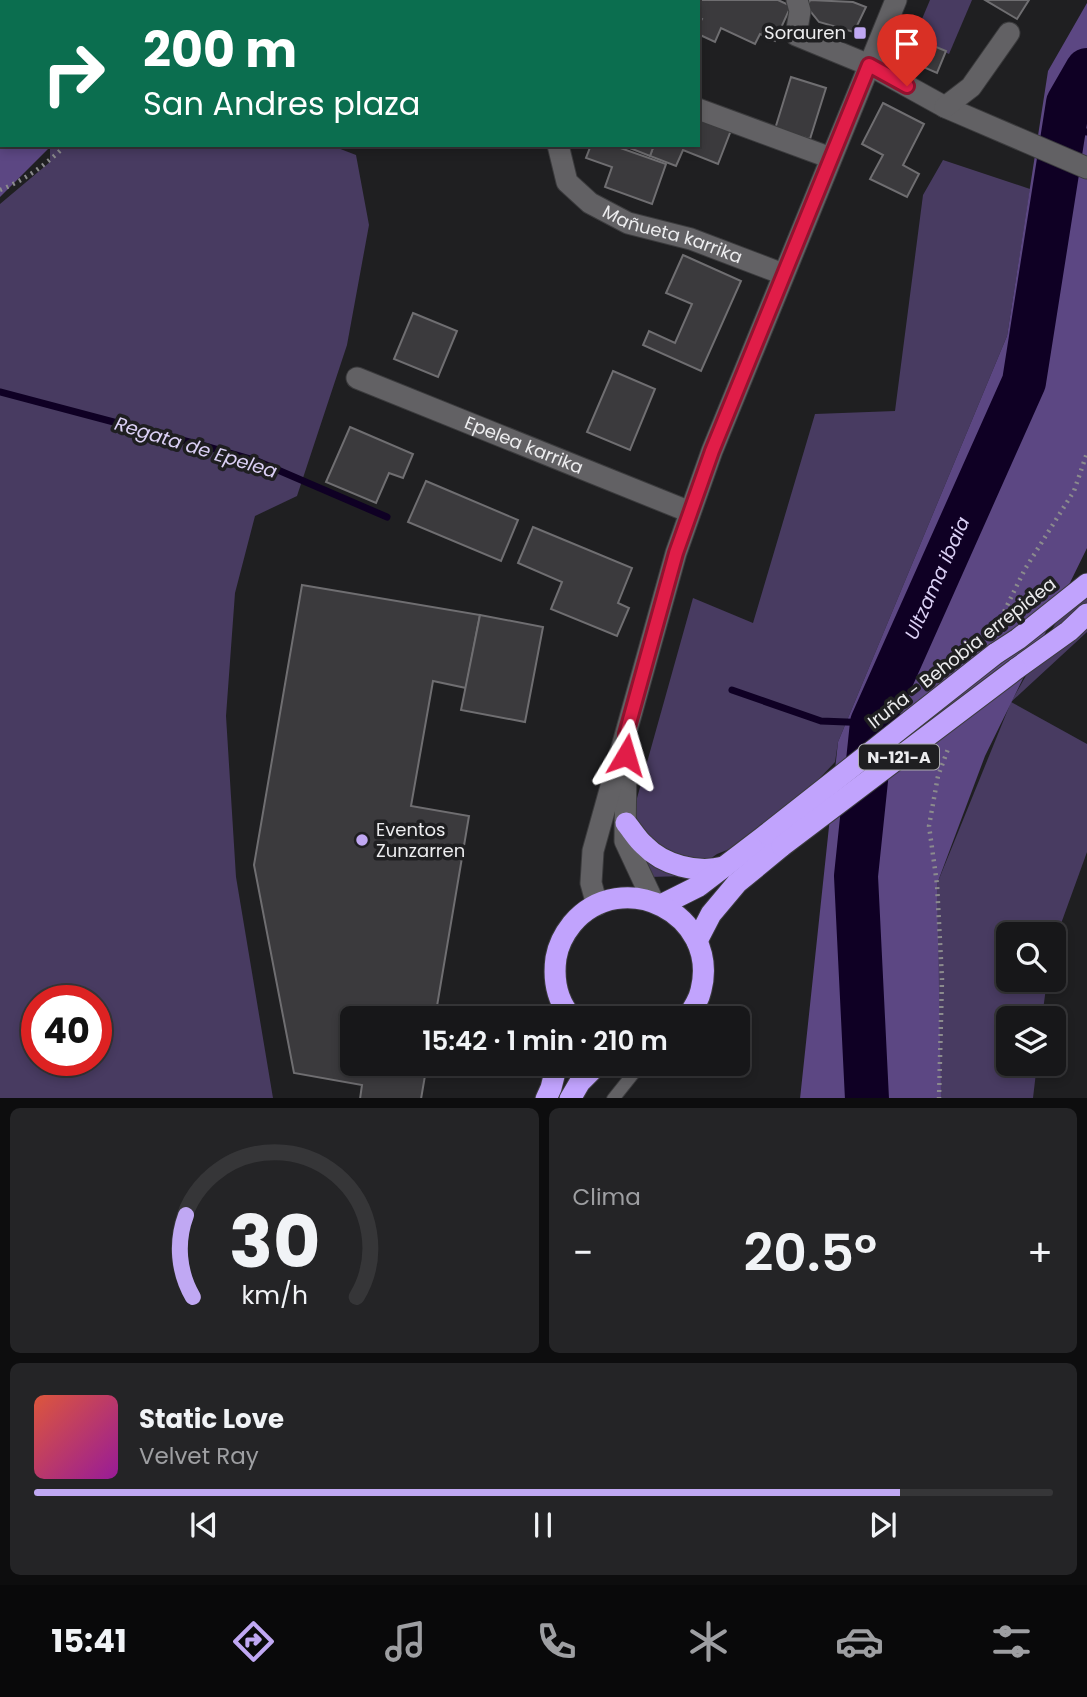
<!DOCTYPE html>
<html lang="es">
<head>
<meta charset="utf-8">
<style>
	:root { --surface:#171719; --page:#242426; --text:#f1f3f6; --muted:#9e9fa2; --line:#363638; --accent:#c0a8f3 }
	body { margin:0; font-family:Poppins,sans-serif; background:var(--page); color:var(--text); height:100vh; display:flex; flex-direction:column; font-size:26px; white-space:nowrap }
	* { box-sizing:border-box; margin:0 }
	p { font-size:23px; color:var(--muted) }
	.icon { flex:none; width:38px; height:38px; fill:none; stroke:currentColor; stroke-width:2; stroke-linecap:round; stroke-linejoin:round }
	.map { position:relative; height:1098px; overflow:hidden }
	.details { display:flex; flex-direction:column; gap:10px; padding:10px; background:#0d0d0e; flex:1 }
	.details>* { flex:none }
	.guide { position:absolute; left:0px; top:0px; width:700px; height:147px; box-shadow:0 4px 10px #0003,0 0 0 2px var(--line); background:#0b6e4f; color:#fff; overflow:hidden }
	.controls { position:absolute; left:996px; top:922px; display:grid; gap:14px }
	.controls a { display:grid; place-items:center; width:70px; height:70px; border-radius:10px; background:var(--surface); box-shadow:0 4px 10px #0003,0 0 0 2px var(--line); font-size:35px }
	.speed { position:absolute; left:21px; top:985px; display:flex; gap:14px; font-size:35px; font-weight:700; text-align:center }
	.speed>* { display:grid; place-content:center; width:91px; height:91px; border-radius:50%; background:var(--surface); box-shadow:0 4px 10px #0003,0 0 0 2px var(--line); line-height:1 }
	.speed .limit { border:10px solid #d22; background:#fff; color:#111 }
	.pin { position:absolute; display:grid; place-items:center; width:60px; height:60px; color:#fff; margin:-72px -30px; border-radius:50% 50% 50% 0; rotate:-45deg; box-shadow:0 0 7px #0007 }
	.pin .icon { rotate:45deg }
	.me { position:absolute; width:77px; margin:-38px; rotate:7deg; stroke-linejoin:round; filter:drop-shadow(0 0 5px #0008) }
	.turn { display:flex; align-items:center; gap:24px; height:147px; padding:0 28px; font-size:32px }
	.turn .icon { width:91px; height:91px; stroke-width:2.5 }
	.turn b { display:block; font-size:49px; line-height:60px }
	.big { font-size:52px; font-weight:600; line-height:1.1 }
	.details .widget { flex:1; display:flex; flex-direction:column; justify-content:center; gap:10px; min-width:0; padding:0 24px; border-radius:10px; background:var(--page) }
	.details .dial { align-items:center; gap:0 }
	.dial svg { height:182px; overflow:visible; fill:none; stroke:var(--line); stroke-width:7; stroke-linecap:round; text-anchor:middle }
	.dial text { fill:var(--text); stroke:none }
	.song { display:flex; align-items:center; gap:21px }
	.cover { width:84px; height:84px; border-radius:10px; background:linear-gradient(135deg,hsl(10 70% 55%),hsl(300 70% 35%)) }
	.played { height:7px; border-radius:4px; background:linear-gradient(90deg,var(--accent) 85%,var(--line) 85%) }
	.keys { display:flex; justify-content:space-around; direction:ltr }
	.heat { display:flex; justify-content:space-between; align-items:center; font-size:38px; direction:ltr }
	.details .tiles { flex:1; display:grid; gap:10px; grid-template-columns:1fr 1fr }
	.widget:last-child { grid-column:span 2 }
	.trip { position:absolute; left:340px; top:1006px; width:410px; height:70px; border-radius:10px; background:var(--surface); box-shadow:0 4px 10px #0003,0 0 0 2px var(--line); font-weight:600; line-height:70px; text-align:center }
	.tabs { display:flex; height:112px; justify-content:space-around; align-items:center; background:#09090a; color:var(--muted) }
	.tabs .icon { width:49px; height:49px }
	.tabs .on { color:var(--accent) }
	.tabs b { font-size:32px; color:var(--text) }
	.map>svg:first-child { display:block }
	.green { fill:#483b61; fill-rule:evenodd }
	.forest { fill:#5c4783 }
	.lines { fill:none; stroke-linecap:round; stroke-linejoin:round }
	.stream { stroke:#0f0024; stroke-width:7 }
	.river { stroke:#0f0024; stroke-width:44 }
	.building { fill:#3b3a3d; stroke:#6f6e71; stroke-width:2 }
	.lane-casing { stroke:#3b3b3d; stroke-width:14 }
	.street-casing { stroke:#3b3b3d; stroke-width:23 }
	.secondary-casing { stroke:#3b3b3d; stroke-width:23 }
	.highway-casing { stroke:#3b3b3d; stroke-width:23 }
	.path { stroke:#8b8b8d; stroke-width:4.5; stroke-dasharray:2 5; stroke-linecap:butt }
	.lane { stroke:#626164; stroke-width:12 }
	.street { stroke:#626164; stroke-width:21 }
	.secondary { stroke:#626164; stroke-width:21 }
	.highway { stroke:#c1a3fd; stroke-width:21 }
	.highway-bridge-casing { stroke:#3b3b3d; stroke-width:23; stroke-linecap:butt }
	.highway-bridge { stroke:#c1a3fd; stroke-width:21 }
	.route-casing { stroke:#92132f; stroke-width:18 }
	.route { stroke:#e11d48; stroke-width:12 }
	.poi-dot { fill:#c0a8f3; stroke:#1f1f21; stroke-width:2.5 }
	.labels { text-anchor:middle; stroke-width:7; stroke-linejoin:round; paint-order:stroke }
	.shield { fill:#1f1f21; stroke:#aeaeb0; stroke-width:2 }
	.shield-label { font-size:16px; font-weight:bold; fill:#ececee }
	.poi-label { font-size:18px; fill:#ececee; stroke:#1f1f21; text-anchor:end }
	.street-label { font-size:18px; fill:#ececee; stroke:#1f1f21 }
	.water-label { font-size:19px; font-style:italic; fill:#dbd0f5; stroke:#1f1f21 }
</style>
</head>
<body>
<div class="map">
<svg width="1087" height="1099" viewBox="0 0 1087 1099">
	<rect width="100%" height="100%" fill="#1f1f21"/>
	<g class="green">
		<polygon points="930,0 972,0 949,54 914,38"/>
		<path d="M 50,145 L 330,145 L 356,155 L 369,225 L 347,345 L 297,496 L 255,516 L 235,593 L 226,716 L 236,877 L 273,1098 L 0,1098 L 0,204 L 50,162 ZM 37,1001 L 96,1001 L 96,1060 L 37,1060 Z"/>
		<polygon points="943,160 1030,189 1007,336 838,742 835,762 767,834 717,854 686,876 649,877 625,841 693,598 753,623 815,414 895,411 923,195"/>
		<polygon points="1087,582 1087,632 1011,702 1087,744 1087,852 1054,943 1054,934 1008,934 1008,980 1047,980 1042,1018 1008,1018 1008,1064 1037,1064 1033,1098 939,1098 937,884 1011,702 1058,619"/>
	</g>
	<g class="forest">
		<polygon points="0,0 55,0 55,2 2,2 2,145 52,145 0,197"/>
		<polygon points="1087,3 1087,548 985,756 937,884 941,1098 800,1099 838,742 1007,336 1048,71"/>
	</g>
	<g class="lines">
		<g class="stream">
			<polyline points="1065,127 1087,132"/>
			<polyline points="0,392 208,447 257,461 387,517"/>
			<polyline points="732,690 821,721 872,723"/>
		</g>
		<path class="river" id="s1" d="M 867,1099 L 856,876 L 872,723 L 1024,382 L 1068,103 L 1087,70"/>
	</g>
	<g class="building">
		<polygon points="690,0 778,0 791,6 775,41 760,34 755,44 721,28 715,42 698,34 698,26 702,19 698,17 698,2 690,2"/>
		<polygon points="810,0 853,2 866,7 854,32 819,22 807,7"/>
		<polygon points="985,0 1029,0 1017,19"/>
		<polygon points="914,38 946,51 937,73 905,59"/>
		<polygon points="791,77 826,88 810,139 775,129"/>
		<polygon points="883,103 924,124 903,165 919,174 907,197 870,179 883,155 862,144"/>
		<polygon points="698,113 733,125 718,164 683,150 676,166 650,156 654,145 698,145"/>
		<polygon points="591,145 612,145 666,164 652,204 605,187 612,167 586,158"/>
		<polygon points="622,145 654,145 650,156"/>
		<polygon points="683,255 741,281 701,371 643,345 649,331 675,343 692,304 666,293"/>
		<polygon points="413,313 457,331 438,377 394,359"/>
		<polygon points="613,371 655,389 630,450 587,432"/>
		<polygon points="350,427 413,454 403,478 389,473 376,503 326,482"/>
		<polygon points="426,481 518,520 501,561 408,522"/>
		<polygon points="533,527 632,568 618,603 629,608 617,636 551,609 562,582 518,563"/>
		<polygon points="302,585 480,615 466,688 433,681 411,806 469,816 435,1018 352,1018 352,1064 427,1064 421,1099 360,1099 362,1085 294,1073 254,865"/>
		<polygon points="480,615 543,627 525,722 461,710"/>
	</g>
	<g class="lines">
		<defs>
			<g id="lane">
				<polyline points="125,2 125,0"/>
				<polyline points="162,2 164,0"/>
				<polyline points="613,1099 641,1064"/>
			</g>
			<g id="street">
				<polyline points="797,0 800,11 796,35 869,65 945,107 1087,168"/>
				<polyline points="497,2 498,0"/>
				<polyline points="945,107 971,87 1009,33"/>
				<polyline points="698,109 831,158"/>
				<path id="s2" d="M 558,145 L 567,182 L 590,203 L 628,223 L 691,239 L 783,274"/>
				<path id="s3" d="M 357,378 L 690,512"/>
			</g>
			<g id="secondary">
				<polyline points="626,761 625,841 653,901"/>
				<polyline points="597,905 591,883 593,851 676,553 712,451 896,0"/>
			</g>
			<g id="highway">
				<polyline points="995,654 1018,639 1087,584"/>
				<polyline points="1016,669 1069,631 1087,614"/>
				<path d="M 626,823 C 632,830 637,839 644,845 C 663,865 697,874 724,867"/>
				<polyline points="661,905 699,886 767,834"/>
				<polyline points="697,941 711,914 737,883 782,846"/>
				<path d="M 572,1018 C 557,1001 553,980 556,958 C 558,946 564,934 572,924 C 622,865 720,914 701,990 C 699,1000 693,1009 687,1018"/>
				<polyline points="546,1099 551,1088 557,1064"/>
				<polyline points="570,1099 580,1082 598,1064"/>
			</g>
		</defs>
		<use href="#lane" class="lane-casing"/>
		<use href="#street" class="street-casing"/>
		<use href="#secondary" class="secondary-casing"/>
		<use href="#highway" class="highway-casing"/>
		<g class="path">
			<polyline points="0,123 2,122"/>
			<path d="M 0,190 C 25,180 47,164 66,145"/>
			<polyline points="998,624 1025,569 1074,491 1087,453"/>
			<polyline points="939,1099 942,979 937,884 929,826 938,776 948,749"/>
		</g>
		<use href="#lane" class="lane"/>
		<use href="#street" class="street"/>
		<use href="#secondary" class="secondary"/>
		<use href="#highway" class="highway"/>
		<defs>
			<g id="highway-bridge">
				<polyline points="767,834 995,654"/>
				<polyline points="782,846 1016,669"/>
			</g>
		</defs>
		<use href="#highway-bridge" class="highway-bridge-casing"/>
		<use href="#highway-bridge" class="highway-bridge"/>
	</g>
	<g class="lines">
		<defs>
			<polyline id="route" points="626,755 626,734 676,553 712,451 869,65 907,86"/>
		</defs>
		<use href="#route" class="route-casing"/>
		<use href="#route" class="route"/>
	</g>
	<g class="poi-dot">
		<rect x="853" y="26" width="14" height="14" rx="3.5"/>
		<circle cx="362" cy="840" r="7"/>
	</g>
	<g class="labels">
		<rect class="shield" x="859" y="744.5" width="80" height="25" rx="5"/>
		<g class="shield-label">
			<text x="899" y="763">N-121-A</text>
		</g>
		<g class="poi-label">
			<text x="846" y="39">Sorauren</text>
			<text x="376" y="836" text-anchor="start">Eventos<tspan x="376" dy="21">Zunzarren</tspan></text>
		</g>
		<g class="street-label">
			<text dy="6" stroke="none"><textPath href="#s2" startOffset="158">Mañueta karrika</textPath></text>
			<text dy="6" stroke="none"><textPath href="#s3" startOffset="180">Epelea karrika</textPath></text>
			<text transform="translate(962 653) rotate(-38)" y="6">Iruña - Behobia errepidea</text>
		</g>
		<g class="water-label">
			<text transform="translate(196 447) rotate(17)" y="7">Regata de Epelea</text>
			<text dy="7" stroke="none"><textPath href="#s1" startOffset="536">Ultzama ibaia</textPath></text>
		</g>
	</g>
</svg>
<div class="controls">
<a><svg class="icon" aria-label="search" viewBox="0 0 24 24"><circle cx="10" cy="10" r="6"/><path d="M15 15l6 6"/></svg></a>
<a><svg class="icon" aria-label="layers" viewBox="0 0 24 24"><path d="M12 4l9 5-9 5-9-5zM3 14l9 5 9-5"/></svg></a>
</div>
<div class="speed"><div class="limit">40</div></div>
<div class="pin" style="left:907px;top:86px;background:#d93025"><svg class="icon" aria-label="arrive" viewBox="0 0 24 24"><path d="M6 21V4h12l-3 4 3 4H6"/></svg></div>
<svg class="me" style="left:626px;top:755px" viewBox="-20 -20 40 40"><path d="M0-17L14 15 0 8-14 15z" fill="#e11d48" stroke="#fff" stroke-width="4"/></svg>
<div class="trip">15:42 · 1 min · 210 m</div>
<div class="guide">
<div class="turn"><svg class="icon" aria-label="right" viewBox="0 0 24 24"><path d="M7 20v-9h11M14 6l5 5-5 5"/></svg><div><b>200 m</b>San Andres plaza</div></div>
</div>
</div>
<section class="details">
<div class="tiles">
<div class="widget dial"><svg viewBox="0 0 100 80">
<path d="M14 69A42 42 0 1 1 86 69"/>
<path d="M14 69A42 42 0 0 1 11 33" stroke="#c0a8f3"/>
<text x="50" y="56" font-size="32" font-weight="700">30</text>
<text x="50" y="72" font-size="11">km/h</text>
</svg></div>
<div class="widget"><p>Clima</p>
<div class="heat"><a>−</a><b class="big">20.5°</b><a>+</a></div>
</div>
<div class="widget">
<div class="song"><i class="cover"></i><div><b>Static Love</b><p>Velvet Ray</p></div></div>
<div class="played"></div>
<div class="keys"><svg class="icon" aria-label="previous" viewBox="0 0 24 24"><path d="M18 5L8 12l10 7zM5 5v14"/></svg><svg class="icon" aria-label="pause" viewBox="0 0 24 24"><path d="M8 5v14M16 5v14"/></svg><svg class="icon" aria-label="next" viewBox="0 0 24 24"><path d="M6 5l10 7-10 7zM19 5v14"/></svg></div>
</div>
</div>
</section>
<nav class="tabs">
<b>15:41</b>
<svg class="icon on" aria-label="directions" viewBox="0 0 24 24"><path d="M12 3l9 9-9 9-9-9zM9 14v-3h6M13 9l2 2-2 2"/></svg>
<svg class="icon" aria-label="music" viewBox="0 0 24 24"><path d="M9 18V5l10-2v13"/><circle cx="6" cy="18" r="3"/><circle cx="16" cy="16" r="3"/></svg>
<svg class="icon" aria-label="phone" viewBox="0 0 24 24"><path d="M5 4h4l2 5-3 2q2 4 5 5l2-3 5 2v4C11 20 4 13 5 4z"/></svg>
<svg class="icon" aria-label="climate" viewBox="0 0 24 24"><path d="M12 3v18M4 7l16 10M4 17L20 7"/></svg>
<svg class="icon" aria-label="car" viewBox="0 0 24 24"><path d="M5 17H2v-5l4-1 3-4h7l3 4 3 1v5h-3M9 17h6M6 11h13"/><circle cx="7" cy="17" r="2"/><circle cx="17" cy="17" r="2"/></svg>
<svg class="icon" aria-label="filters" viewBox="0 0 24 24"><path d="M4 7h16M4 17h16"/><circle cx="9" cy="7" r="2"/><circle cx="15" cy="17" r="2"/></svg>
</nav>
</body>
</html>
